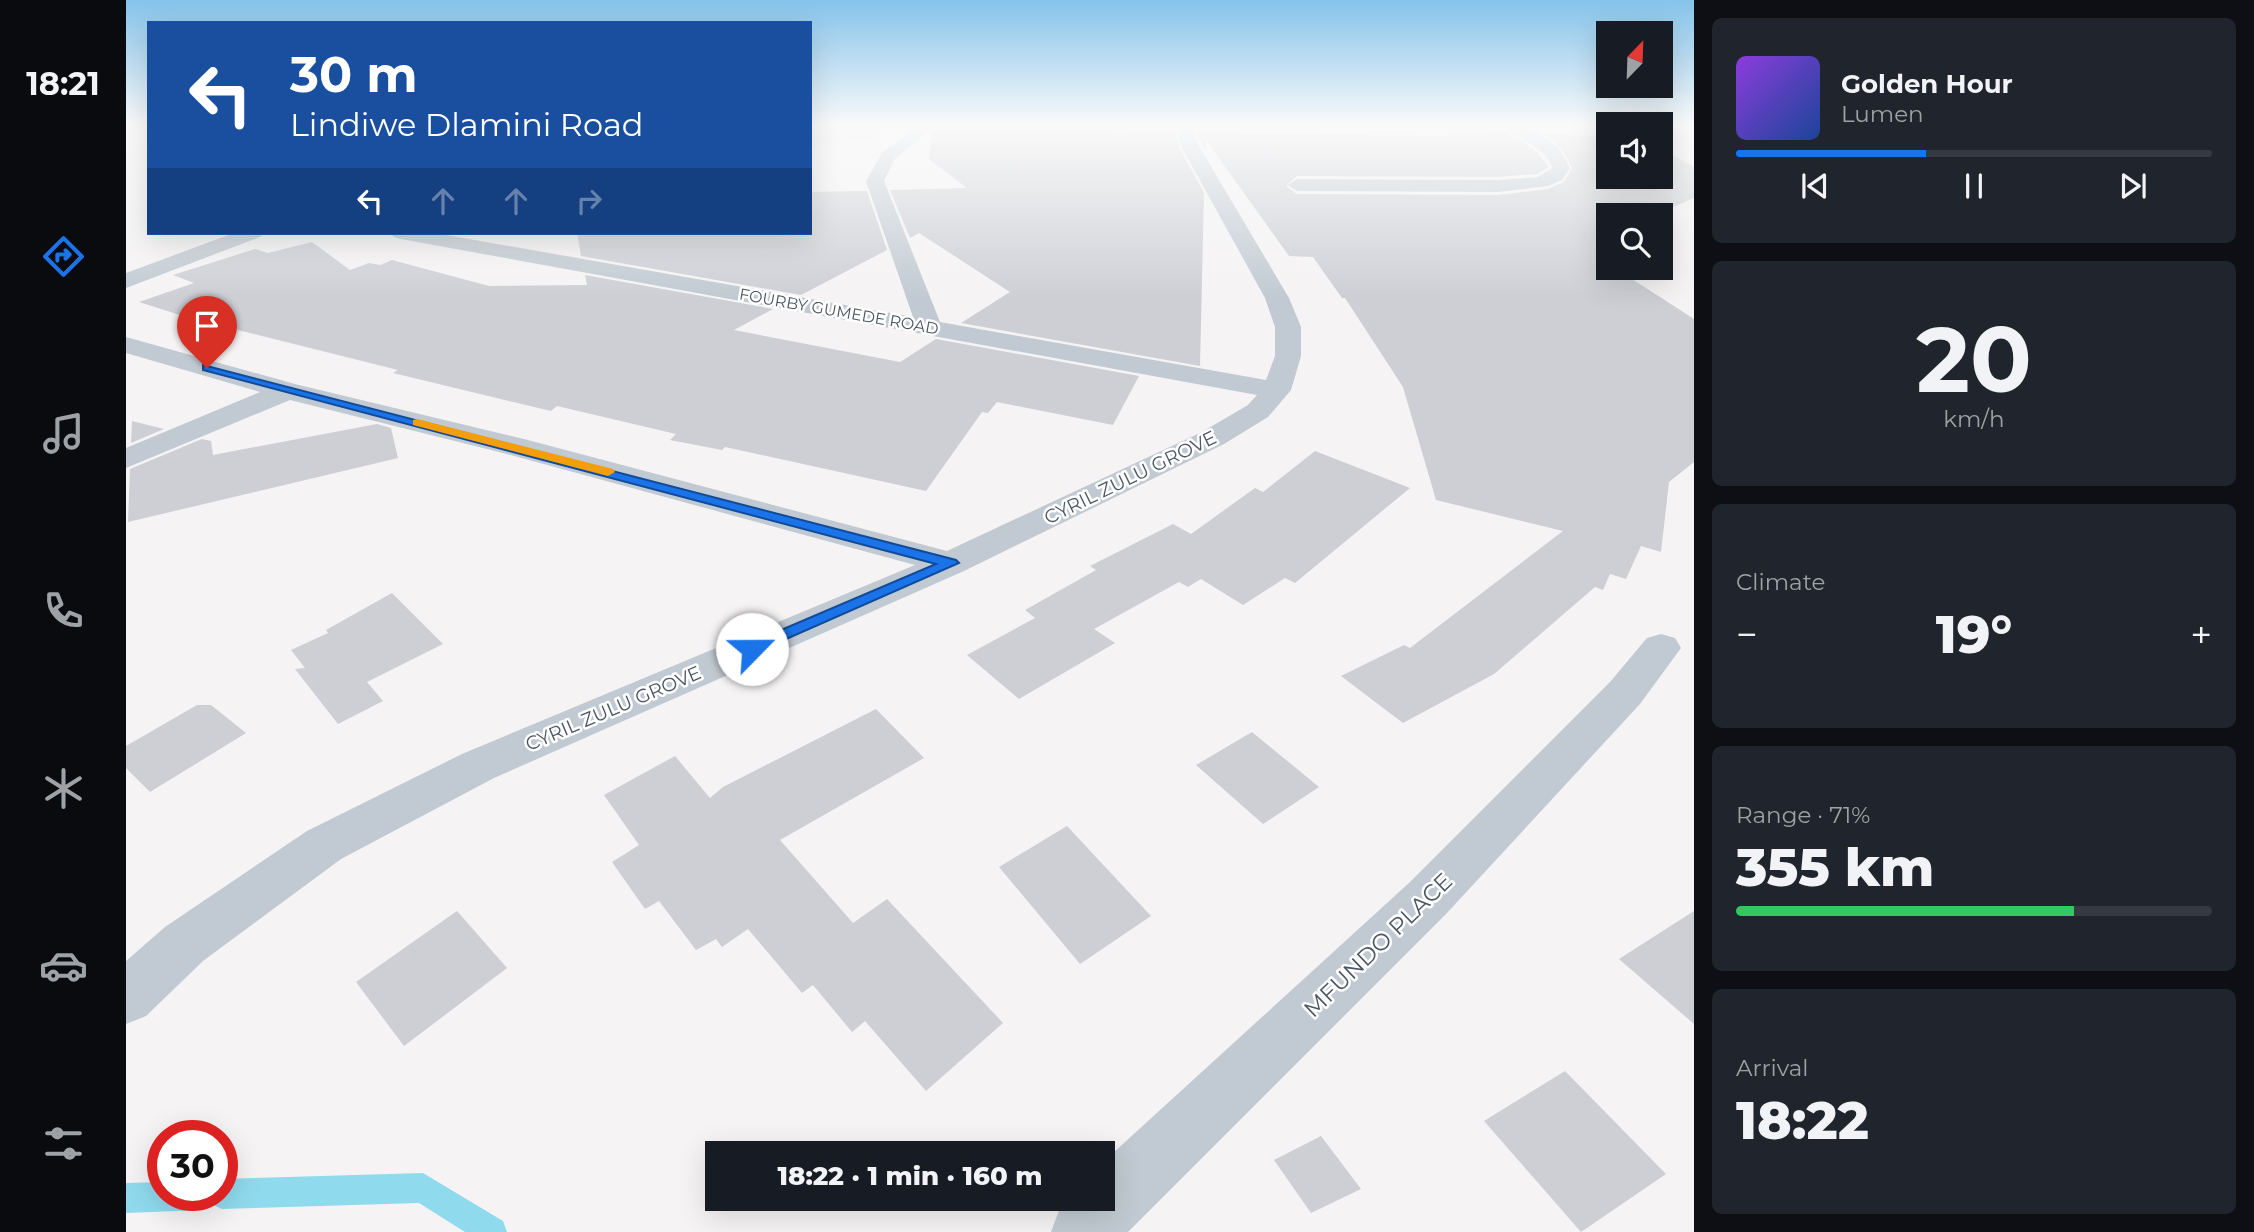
<!DOCTYPE html>
<html lang="en">
<head>
<meta charset="utf-8">
<style>
	:root { --surface:#171b24; --page:#20242c; --text:#f1f3f6; --muted:#9ea1a6; --line:#363941; --accent:#1a73e8 }
	body { margin:0; font-family:Montserrat,sans-serif; background:var(--page); color:var(--text); height:100vh; display:flex; flex-direction:column; font-size:26px; white-space:nowrap }
	* { box-sizing:border-box; margin:0 }
	p { font-size:23px; color:var(--muted) }
	.icon { flex:none; width:38px; height:38px; fill:none; stroke:currentColor; stroke-width:2; stroke-linecap:round; stroke-linejoin:round }
	.map { position:relative; flex:1; overflow:hidden }
	.details { display:flex; flex-direction:column; gap:18px; padding:18px; background:#0d0f14; width:560px }
	.details>* { flex:none }
	.guide { position:absolute; left:21px; top:21px; width:665px; height:214px; border-radius:0px; box-shadow:0 7px 28px #0002; background:#1a4fa0; color:#fff; overflow:hidden }
	.needle { width:46px; rotate:23deg }
	.tools { position:absolute; left:1470px; top:21px; display:grid; gap:14px }
	.tools a { display:grid; place-items:center; width:77px; height:77px; border-radius:0px; background:var(--surface); box-shadow:0 7px 28px #0002; font-size:35px }
	.speed { position:absolute; left:21px; top:1120px; display:flex; gap:14px; font-size:35px; font-weight:700; text-align:center }
	.speed>* { display:grid; place-content:center; width:91px; height:91px; border-radius:50%; background:var(--surface); box-shadow:0 7px 28px #0002; line-height:1 }
	.speed .limit { border:10px solid #d22; background:#fff; color:#111 }
	.pin { position:absolute; display:grid; place-items:center; width:60px; height:60px; color:#fff; margin:-72px -30px; border-radius:50% 50% 50% 0; rotate:-45deg; box-shadow:0 0 7px #0007 }
	.pin .icon { rotate:45deg }
	.me { position:absolute; width:77px; margin:-38px; rotate:67deg; stroke-linejoin:round; filter:drop-shadow(0 0 5px #0008) }
	.turn { display:flex; align-items:center; gap:24px; height:147px; padding:0 28px; font-size:32px }
	.turn .icon { width:91px; height:91px; stroke-width:2.5 }
	.turn b { display:block; font-size:49px; line-height:60px }
	.lanes { display:flex; align-items:center; height:66px; padding:0 28px; background:#0003; justify-content:center; gap:35px; direction:ltr }
	.lanes .off { opacity:.35 }
	.big { font-size:52px; font-weight:800; line-height:1.1 }
	.details .widget { flex:1; display:flex; flex-direction:column; justify-content:center; gap:10px; min-width:0; padding:0 24px; border-radius:10px; background:var(--page) }
	.details .dial { align-items:center; gap:0 }
	.dial b { font-size:91px; line-height:1 }
	.song { display:flex; align-items:center; gap:21px }
	.cover { width:84px; height:84px; border-radius:10px; background:linear-gradient(135deg,hsl(270 70% 55%),hsl(220 70% 35%)) }
	.played { height:7px; border-radius:4px; background:linear-gradient(90deg,var(--accent) 40%,var(--line) 40%) }
	.keys { display:flex; justify-content:space-around; direction:ltr }
	.heat { display:flex; justify-content:space-between; align-items:center; font-size:38px; direction:ltr }
	.charge { height:10px; border-radius:5px; background:linear-gradient(90deg,#34c759 71%,var(--line) 0) }
	.trip { position:absolute; left:579px; top:1141px; width:410px; height:70px; border-radius:0px; background:var(--surface); box-shadow:0 7px 28px #0002; font-weight:800; line-height:70px; text-align:center }
	main { display:flex; flex:1; min-height:0 }
	.dock { display:flex; flex-direction:column; width:126px; justify-content:space-around; align-items:center; background:#090b0e; color:var(--muted) }
	.dock .icon { width:49px; height:49px }
	.dock .active { color:var(--accent) }
	.dock b { font-size:32px; color:var(--text) }
	.map>svg:first-child { display:block }
	.education { fill:#e6e4e5 }
	.lines { fill:none; stroke-linecap:round; stroke-linejoin:round }
	.stream { fill:#90daee; fill-rule:evenodd }
	.building { fill:#cdcfd5 }
	.street { fill:#c1cad2; fill-rule:evenodd }
	.route { fill:#1a73e8; stroke:#114b97; stroke-width:2 }
	.slow { fill:#f59e0b }
	.labels { text-anchor:middle; stroke-width:5; stroke-linejoin:round; paint-order:stroke }
	.far-street-label { font-size:16px; fill:#4a5661; stroke:#fff }
	.street-label { font-size:19px; fill:#4a5661; stroke:#fff }
	.near-street-label { font-size:23px; fill:#4a5661; stroke:#fff }
</style>
</head>
<body>
<main>
<nav class="dock">
<b>18:21</b>
<svg class="icon active" aria-label="directions" viewBox="0 0 24 24"><path d="M12 3l9 9-9 9-9-9zM9 14v-3h6M13 9l2 2-2 2"/></svg>
<svg class="icon" aria-label="music" viewBox="0 0 24 24"><path d="M9 18V5l10-2v13"/><circle cx="6" cy="18" r="3"/><circle cx="16" cy="16" r="3"/></svg>
<svg class="icon" aria-label="phone" viewBox="0 0 24 24"><path d="M5 4h4l2 5-3 2q2 4 5 5l2-3 5 2v4C11 20 4 13 5 4z"/></svg>
<svg class="icon" aria-label="climate" viewBox="0 0 24 24"><path d="M12 3v18M4 7l16 10M4 17L20 7"/></svg>
<svg class="icon" aria-label="car" viewBox="0 0 24 24"><path d="M5 17H2v-5l4-1 3-4h7l3 4 3 1v5h-3M9 17h6M6 11h13"/><circle cx="7" cy="17" r="2"/><circle cx="17" cy="17" r="2"/></svg>
<svg class="icon" aria-label="filters" viewBox="0 0 24 24"><path d="M4 7h16M4 17h16"/><circle cx="9" cy="7" r="2"/><circle cx="15" cy="17" r="2"/></svg>
</nav>
<div class="map">
<svg width="1568" height="1232" viewBox="0 0 1568 1232">
	<rect width="100%" height="100%" fill="#f5f3f3"/>
	<polygon class="education" points="684,126 761,126 748,140 700,143 684,148"/>
	<g class="lines">
		<polygon class="stream" points="297,1173 377,1221 381,1232 339,1232 293,1203 96,1209 87,1205 76,1210 0,1213 0,1183 37,1182 37,1195 96,1195 96,1179"/>
	</g>
	<g class="building">
		<polygon points="811,126 997,126 986,131 1050,132 1053,147 1078,193 1074,366 835,323 884,292 793,233 784,238 764,190 841,188 803,159 806,132"/>
		<polygon points="1318,130 1381,132 1410,151 1423,167 1411,174 1372,177 1171,176 1160,186 1171,194 1372,195 1422,189 1438,182 1446,168 1436,149 1418,134 1482,136 1482,177 1535,177 1535,149 1568,167 1568,198 1529,215 1482,215 1482,226 1476,226 1482,229 1482,259 1474,258 1482,263 1482,268 1489,268 1568,319 1568,462 1543,482 1535,552 1515,546 1500,579 1484,574 1477,590 1469,587 1368,674 1277,723 1215,676 1278,645 1284,648 1437,531 1310,500 1277,387 1219,298 1216,298 1187,257 1163,256 1080,140 1079,151 1071,136 1071,132 1324,136"/>
		<polygon points="727,191 741,191 761,250 675,295 455,256 451,233 684,233 684,192"/>
		<polygon points="186,242 224,270 243,263 254,265 266,260 363,286 461,285 459,275 647,309 608,330 774,362 810,339 1013,376 987,425 871,402 862,413 856,412 800,491 599,447 596,450 544,440 550,434 431,406 425,411 267,373 272,370 104,328 101,330 13,302 68,283 47,275 129,249 142,253"/>
		<polygon points="6,421 38,429 5,443"/>
		<polygon points="251,424 265,428 272,458 2,522 4,469 76,439 85,441 87,455"/>
		<polygon points="1189,451 1284,488 1169,583 1159,578 1117,605 1075,579 1062,587 1053,582 968,629 989,643 893,699 841,655 909,618 899,610 970,570 964,566 1047,524 1065,534 1129,488 1137,492"/>
		<polygon points="266,593 317,644 241,682 257,701 212,724 169,669 179,668 165,650 202,633 200,630"/>
		<polygon points="71,705 85,705 120,733 24,792 0,768 0,746"/>
		<polygon points="750,709 798,758 654,840 727,923 761,899 877,1023 800,1091 739,1021 726,1032 687,985 676,993 622,929 596,947 590,939 570,950 533,901 519,909 486,862 513,845 478,795 549,756 584,798 597,787"/>
		<polygon points="1126,732 1193,787 1137,824 1070,765"/>
		<polygon points="941,826 1025,916 954,964 873,867"/>
		<polygon points="331,911 381,968 278,1046 230,982"/>
		<polygon points="1568,911 1568,1024 1493,959"/>
		<polygon points="1439,1071 1540,1174 1455,1232 1358,1121"/>
		<polygon points="1195,1136 1235,1189 1185,1213 1148,1160"/>
	</g>
	<g class="lines">
		<g class="street">
			<polygon points="791,126 809,126 768,160 758,181 814,322 1140,380 1149,356 1149,327 1139,298 1055,146 1052,136 1054,126 1070,126 1068,136 1073,146 1163,298 1175,327 1175,356 1165,390 1142,417 1098,444 838,571 368,778 215,859 77,961 20,1016 0,1024 0,961 39,927 181,831 336,754 789,565 377,453 164,400 0,468 0,448 134,392 0,353 0,337 169,384 398,439 821,551 1076,432 1122,405 1131,395 275,239 268,237 264,233 309,233 787,317 740,181 756,153"/>
			<path d="M 1378,126 C 1405,124 1436,142 1444,169 L 1436,180 L 1422,186 L 1372,192 L 1171,191 L 1162,185 L 1171,179 L 1372,180 L 1412,177 L 1426,168 C 1420,145 1392,142 1378,126 Z"/>
			<polygon points="108,233 138,233 134,237 0,288 0,273"/>
			<polygon points="1535,634 1549,638 1555,648 1514,704 1320,914 1002,1232 925,1232 934,1208 943,1199 976,1199 976,1163 1284,882 1484,682 1521,638"/>
		</g>
	</g>
	<linearGradient id="sky" x2="0" y2="1"><stop stop-color="#85c3ea"/><stop offset="0.42" stop-color="#fafafa"/><stop offset="1" stop-color="#fafafa" stop-opacity="0"/></linearGradient>
	<rect width="1568" height="298" fill="url(#sky)"/>
	<polygon class="route" points="77,365 830,560 833,563 626,654 618,649 620,645 810,564 77,370"/>
	<polygon class="slow" points="291,419 487,469 489,472 482,476 287,425 287,420"/>
	<g class="labels">
		<g class="far-street-label">
			<text transform="translate(713 311) rotate(10)" y="6">FOURBY GUMEDE ROAD</text>
		</g>
		<g class="street-label">
			<text transform="translate(1004 477) rotate(-26)" y="7">CYRIL ZULU GROVE</text>
			<text transform="translate(487 708) rotate(-23)" y="7">CYRIL ZULU GROVE</text>
		</g>
		<g class="near-street-label">
			<text transform="translate(1252 945) rotate(-44)" y="8">MFUNDO PLACE</text>
		</g>
	</g>
</svg>
<div class="tools">
<a><svg class="needle" viewBox="-14 -14 28 28"><path d="M0-13l5 13h-10z" fill="#e53935"/><path d="M0 13l5-13h-10z" fill="#9ea1a6"/></svg></a>
<a><svg class="icon" aria-label="sound" viewBox="0 0 24 24"><path d="M4 9h4l5-4v14l-5-4H4zM17 9q2 3 0 6"/></svg></a>
<a><svg class="icon" aria-label="search" viewBox="0 0 24 24"><circle cx="10" cy="10" r="6"/><path d="M15 15l6 6"/></svg></a>
</div>
<div class="speed"><div class="limit">30</div></div>
<div class="pin" style="left:81px;top:368px;background:#d93025"><svg class="icon" aria-label="arrive" viewBox="0 0 24 24"><path d="M6 21V4h12l-3 4 3 4H6"/></svg></div>
<svg class="me" style="left:626px;top:649px" viewBox="-20 -20 40 40"><circle r="19" fill="#fff"/><path d="M0-13L10 11 0 6-10 11z" fill="#1a73e8"/></svg>
<div class="trip">18:22 · 1 min · 160 m</div>
<div class="guide">
<div class="turn"><svg class="icon" aria-label="left" viewBox="0 0 24 24"><path d="M17 20v-9H6M10 6l-5 5 5 5"/></svg><div><b>30 m</b>Lindiwe Dlamini Road</div></div>
<div class="lanes"><svg class="icon" aria-label="left" viewBox="0 0 24 24"><path d="M17 20v-9H6M10 6l-5 5 5 5"/></svg><svg class="icon off" aria-label="ahead" viewBox="0 0 24 24"><path d="M12 20V5M6 11l6-6 6 6"/></svg><svg class="icon off" aria-label="ahead" viewBox="0 0 24 24"><path d="M12 20V5M6 11l6-6 6 6"/></svg><svg class="icon off" aria-label="right" viewBox="0 0 24 24"><path d="M7 20v-9h11M14 6l5 5-5 5"/></svg></div>
</div>
</div>
<section class="details">
<div class="widget">
<div class="song"><i class="cover"></i><div><b>Golden Hour</b><p>Lumen</p></div></div>
<div class="played"></div>
<div class="keys"><svg class="icon" aria-label="previous" viewBox="0 0 24 24"><path d="M18 5L8 12l10 7zM5 5v14"/></svg><svg class="icon" aria-label="pause" viewBox="0 0 24 24"><path d="M8 5v14M16 5v14"/></svg><svg class="icon" aria-label="next" viewBox="0 0 24 24"><path d="M6 5l10 7-10 7zM19 5v14"/></svg></div>
</div>
<div class="widget dial"><b>20</b><p>km/h</p></div>
<div class="widget"><p>Climate</p>
<div class="heat"><a>−</a><b class="big">19°</b><a>+</a></div>
</div>
<div class="widget"><p>Range · 71%</p><b class="big">355 km</b><div class="charge"></div></div>
<div class="widget"><p>Arrival</p><b class="big">18:22</b></div>
</section>
</main>
</body>
</html>
